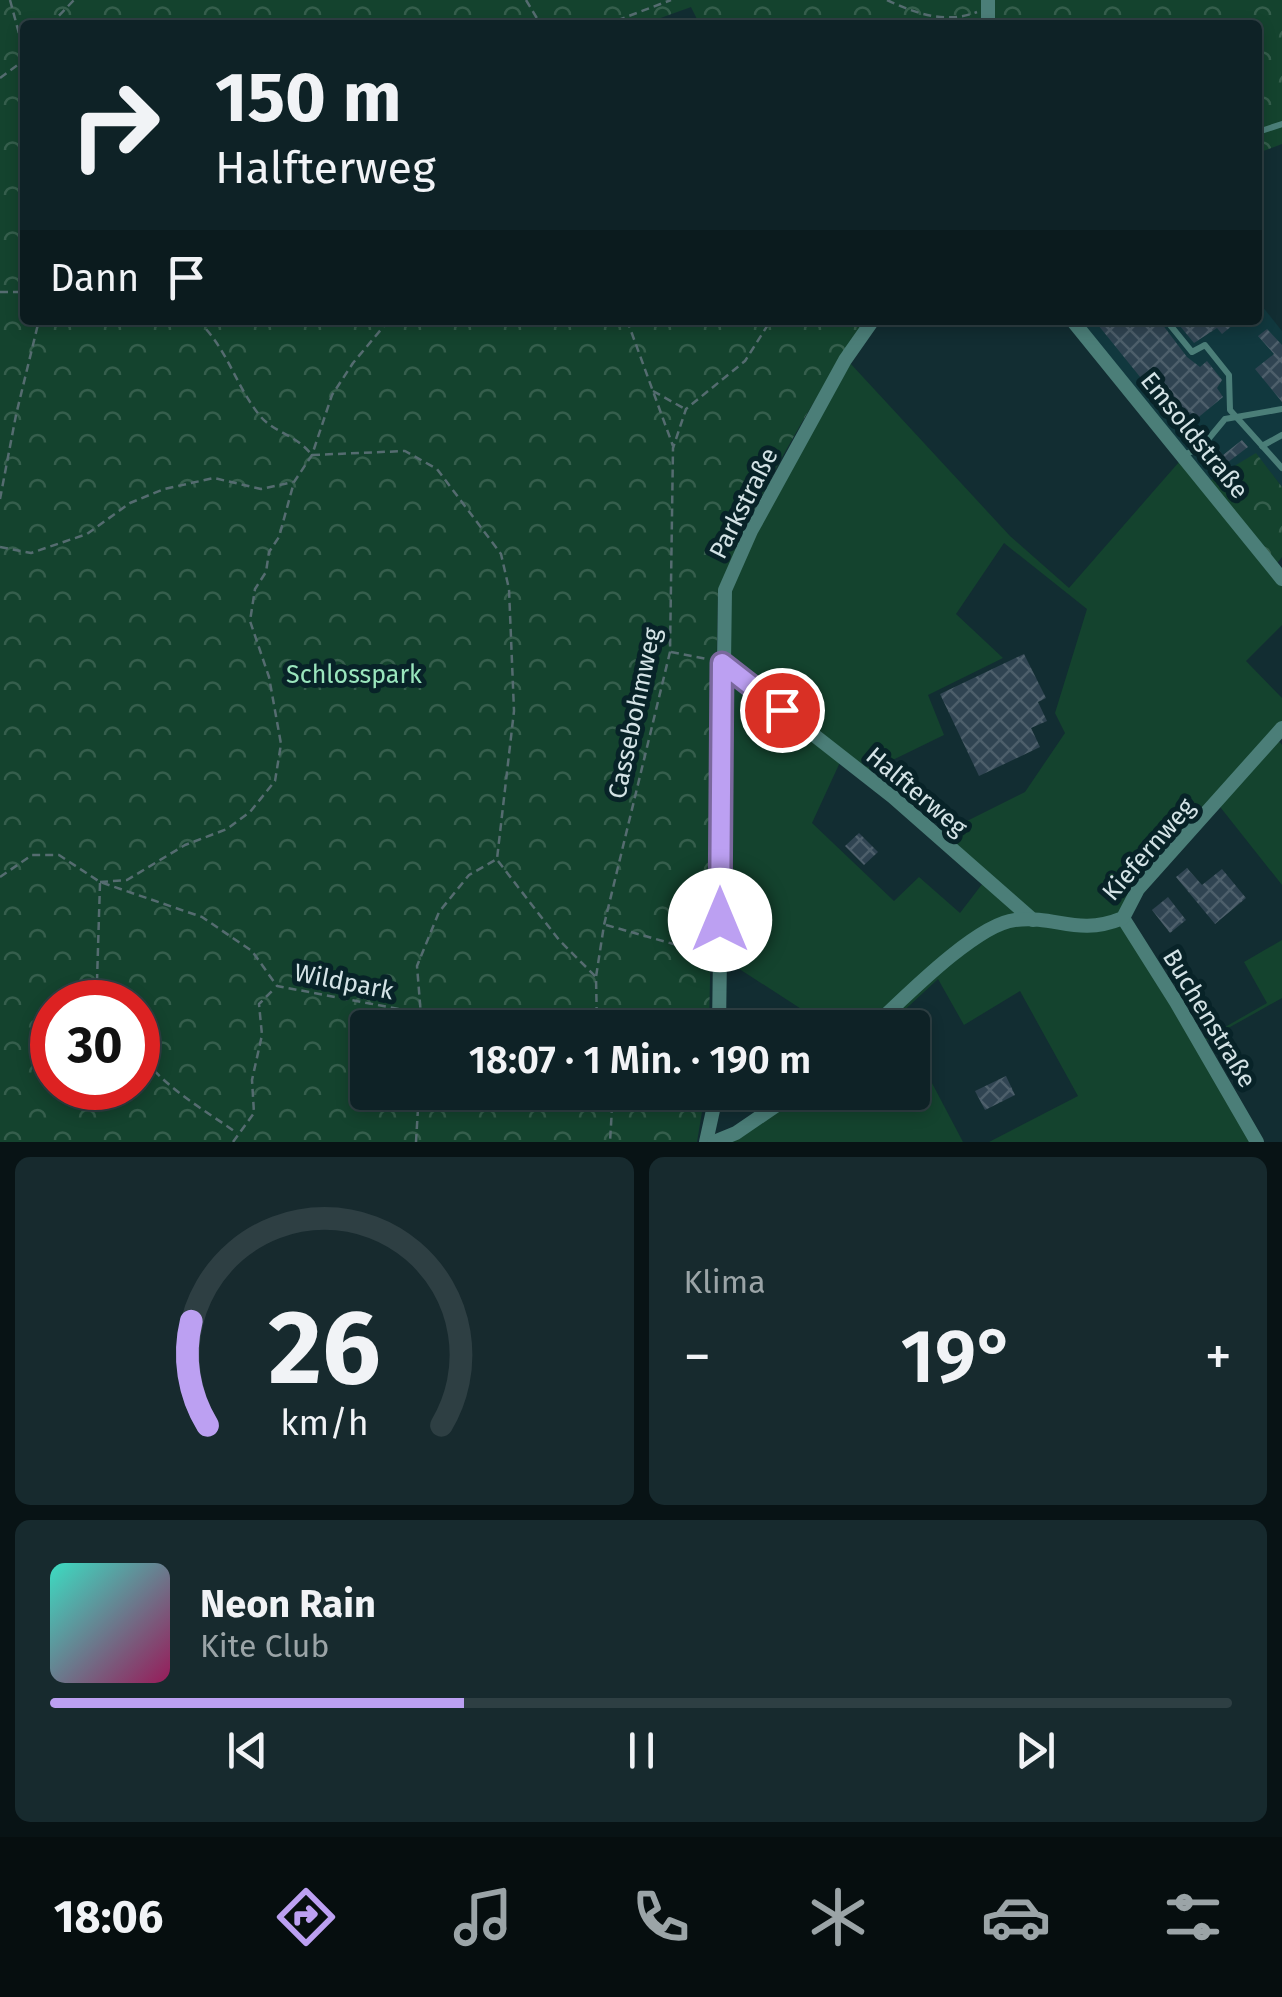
<!DOCTYPE html>
<html lang="de">
<head>
<meta charset="utf-8">
<style>
	:root { --surface:#0e2226; --page:#172a2e; --text:#f1f3f6; --muted:#9ba4a7; --line:#2e3f43; --accent:#bca0f2 }
	body { margin:0; font-family:"Fira Sans",sans-serif; background:var(--page); color:var(--text); height:100vh; display:flex; flex-direction:column; font-size:38px; white-space:nowrap }
	* { box-sizing:border-box; margin:0 }
	p { font-size:32px; color:var(--muted) }
	.icon { flex:none; width:55px; height:55px; fill:none; stroke:currentColor; stroke-width:2; stroke-linecap:round; stroke-linejoin:round }
	.map { position:relative; height:1142px; overflow:hidden }
	.sheet { display:flex; flex-direction:column; gap:15px; padding:15px; background:#081315; flex:1 }
	.sheet>* { flex:none }
	.banner { position:absolute; left:20px; top:20px; width:1242px; height:305px; border-radius:10px; box-shadow:0 5px 15px #0003,0 0 0 2px var(--line); background:#0e2226; color:var(--text); overflow:hidden }
	.speed { position:absolute; left:30px; top:980px; display:flex; gap:20px; font-size:50px; font-weight:700; text-align:center }
	.speed>* { display:grid; place-content:center; width:130px; height:130px; border-radius:50%; background:var(--surface); box-shadow:0 5px 15px #0003,0 0 0 2px var(--line); line-height:1 }
	.speed .limit { border:15px solid #d22; background:#fff; color:#111 }
	.pin { position:absolute; display:grid; place-items:center; width:85px; height:85px; color:#fff; margin:-42px; border:5px solid #fff; border-radius:50%; box-shadow:0 2px 10px #0007 }
	.me { position:absolute; width:110px; margin:-55px; rotate:0deg; stroke-linejoin:round; filter:drop-shadow(0 0 8px #0008) }
	.turn { display:flex; align-items:center; gap:35px; height:210px; padding:0 30px; font-size:45px }
	.turn .icon { width:130px; height:130px; stroke-width:2.5 }
	.turn b { display:block; font-size:70px; line-height:85px }
	.then { display:flex; align-items:center; height:95px; padding:0 30px; background:#0003; gap:20px; font-size:38px }
	.big { font-size:75px; font-weight:600; line-height:1.1 }
	.sheet .tile { flex:1; display:flex; flex-direction:column; justify-content:center; gap:15px; min-width:0; padding:0 35px; border-radius:15px; background:var(--page) }
	.sheet .dial { align-items:center; gap:0 }
	.dial svg { height:260px; overflow:visible; fill:none; stroke:var(--line); stroke-width:7; stroke-linecap:round; text-anchor:middle }
	.dial text { fill:var(--text); stroke:none }
	.song { display:flex; align-items:center; gap:30px }
	.cover { width:120px; height:120px; border-radius:15px; background:linear-gradient(135deg,hsl(170 70% 55%),hsl(330 70% 35%)) }
	.played { height:10px; border-radius:5px; background:linear-gradient(90deg,var(--accent) 35%,var(--line) 35%) }
	.keys { display:flex; justify-content:space-around; direction:ltr }
	.heat { display:flex; justify-content:space-between; align-items:center; font-size:55px; direction:ltr }
	.sheet .tiles { flex:1; display:grid; gap:15px; grid-template-columns:1fr 1fr }
	.tile:last-child { grid-column:span 2 }
	.trip { position:absolute; left:350px; top:1010px; width:580px; height:100px; border-radius:10px; background:var(--surface); box-shadow:0 5px 15px #0003,0 0 0 2px var(--line); font-weight:600; line-height:100px; text-align:center }
	.menu { display:flex; height:160px; justify-content:space-around; align-items:center; background:#060e0f; color:var(--muted) }
	.menu .icon { width:70px; height:70px }
	.menu .on { color:var(--accent) }
	.menu b { font-size:45px; color:var(--text) }
	.map>svg:first-child { display:block }
	.built { fill:#11383e }
	.grass { fill:#14432e; fill-rule:evenodd }
	.forest { fill:url(#forest-crowns); fill-rule:evenodd }
	.building { fill:url(#building-cross-hatch) }
	.lines { fill:none; stroke-linecap:round; stroke-linejoin:round }
	.path { stroke:#556c70; stroke-width:2.5; stroke-dasharray:8 5; stroke-linecap:butt }
	.lane { stroke:#4b7e78; stroke-width:6 }
	.street { stroke:#4b7e78; stroke-width:14 }
	.route-casing { stroke:#7a689d; stroke-width:25 }
	.route { stroke:#bca0f2; stroke-width:18 }
	.labels { text-anchor:middle; stroke-width:10; stroke-linejoin:round; paint-order:stroke }
	.street-label { font-size:25px; fill:#d4e3e6; stroke:#082328 }
	.park-label { font-size:25px; fill:#9ae6bd; stroke:#082328 }
</style>
</head>
<body>
<div class="map">
<svg width="1282" height="1142" viewBox="0 0 1282 1142">
	<defs>
		<pattern id="forest-crowns" width="20" height="18" patternUnits="userSpaceOnUse" patternTransform="scale(2.5)"><rect width="20" height="18" fill="#14432e"/><path d="M2 6a3 3 0 1 1 6 0M12 15a3 3 0 1 1 6 0" fill="none" stroke="#355e4c"/></pattern>
		<pattern id="building-cross-hatch" width="8" height="8" patternUnits="userSpaceOnUse" patternTransform="scale(2.5)"><rect width="8" height="8" fill="#304452"/><path d="M0 0l8 8M0 8l8-8" fill="none" stroke="#4d5f6b"/></pattern>
	</defs>
	<rect width="100%" height="100%" fill="#122d32"/>
	<polygon class="built" points="1258,301 1282,331 1282,487 1256,454 1206,483 1075,320 1258,320"/>
	<g class="grass">
		<path d="M 850,363 L 1010,536 L 1069,588 L 1179,462 L 1282,581 L 1282,625 L 1246,661 L 1282,698 L 1282,728 L 1275,736 L 1282,745 L 1282,885 L 1217,803 L 1123,918 L 1199,1042 L 1267,1003 L 1244,962 L 1282,940 L 1282,998 L 1198,1045 L 1252,1142 L 989,1142 L 1078,1096 L 1020,991 L 964,1025 L 938,979 L 897,1017 L 902,1027 L 829,1027 L 724,959 L 731,591 L 756,531 ZM 1004,543 L 1087,609 L 1055,713 L 1065,733 L 1025,792 L 937,836 L 986,879 L 960,913 L 919,877 L 894,901 L 812,823 L 842,758 L 864,774 L 944,735 L 928,695 L 1003,658 L 956,614 Z"/>
		<polygon points="913,1047 963,1142 712,1142 790,1093 912,1092"/>
	</g>
	<g class="forest">
		<path d="M 0,0 L 985,0 L 985,25 L 700,25 L 691,7 L 641,25 L 25,25 L 25,320 L 869,320 C 811,397 756,501 718,590 L 709,1027 L 368,1028 L 368,1092 L 705,1093 L 697,1142 L 0,1142 ZM 52,1002 L 138,1002 L 138,1088 L 52,1088 Z"/>
		<polygon points="992,0 1282,0 1282,144 1258,153 1258,25 992,25"/>
		<polygon points="1256,453 1282,487 1282,557 1274,567 1206,483"/>
	</g>
	<g class="building">
		<polygon points="1094,320 1159,320 1187,357 1200,367 1207,361 1222,380 1217,388 1223,397 1183,430"/>
		<polygon points="1175,320 1239,320 1222,334 1217,328 1194,343"/>
		<polygon points="1267,329 1282,345 1282,402 1255,369 1274,354 1258,336"/>
		<polygon points="1242,440 1248,447 1211,475 1206,468 1215,461 1207,451 1214,443 1223,455"/>
		<polygon points="1024,654 1046,698 1038,702 1047,721 1031,728 1040,747 979,776 940,694"/>
		<polygon points="859,833 878,852 864,865 845,846"/>
		<polygon points="1187,868 1202,885 1222,869 1246,898 1215,924 1176,877"/>
		<polygon points="1168,897 1186,920 1170,933 1152,910"/>
		<polygon points="1006,1076 1015,1095 985,1110 975,1091"/>
	</g>
	<g class="lines">
		<g class="path">
			<polyline points="10,0 24,52"/>
			<polyline points="526,0 541,25"/>
			<path d="M 887,0 C 916,14 946,24 977,12"/>
			<polyline points="50,25 74,0"/>
			<polyline points="605,25 671,0"/>
			<polyline points="0,78 19,64 23,55"/>
			<polyline points="0,292 25,292"/>
			<path d="M 197,320 C 228,348 235,386 261,417 C 274,432 296,435 311,454"/>
			<polyline points="627,320 673,446"/>
			<polyline points="653,391 685,409"/>
			<polyline points="312,455 405,451 437,469 501,554 509,589 514,711 497,859 469,875 439,912 417,966 422,1028"/>
			<polyline points="0,499 16,415 39,320"/>
			<polyline points="0,547 31,553 87,534 130,503 164,489 214,478 261,489 293,482"/>
			<polyline points="671,652 707,659"/>
			<polyline points="498,861 559,940 596,977"/>
			<polyline points="0,877 32,855 59,855 100,882 202,917 252,951 277,986 420,1013"/>
			<polyline points="100,882 127,880 185,845 227,829 250,812 275,781 281,744 269,677 250,621 255,589 266,572 269,552 279,537 294,482 312,455 332,395 353,363 389,320"/>
			<polyline points="100,883 97,981 109,1002"/>
			<polyline points="606,925 709,954"/>
			<polyline points="597,1028 596,977 604,925 670,652 673,448 686,409 745,361 771,320"/>
			<path d="M 138,1050 C 160,1085 203,1109 237,1133"/>
			<polyline points="609,1092 612,1108 610,1142"/>
			<polyline points="233,1142 254,1113 252,1080 262,1035 259,1004 275,988"/>
			<polyline points="416,1142 419,1092"/>
		</g>
		<g class="lane">
			<polyline points="1258,132 1282,124"/>
			<polyline points="1166,320 1192,352 1205,345 1229,375 1230,410 1282,468"/>
			<polyline points="1262,446 1282,435"/>
			<polyline points="1183,455 1201,448 1225,419 1282,409"/>
		</g>
		<g class="street">
			<polyline points="988,0 988,25"/>
			<polyline points="1072,320 1282,579"/>
			<polyline points="722,663 893,797 1033,920"/>
			<polyline points="1123,918 1176,1002 1257,1142"/>
			<polyline points="719,1028 725,590 751,531 845,360 873,320"/>
			<path d="M 872,1028 C 902,1000 976,924 1015,920 C 1058,915 1076,937 1123,918 L 1138,889 L 1282,728"/>
			<polyline points="706,1142 717,1092"/>
			<polyline points="714,1142 736,1133 796,1092"/>
		</g>
	</g>
	<g class="lines">
		<defs>
			<polyline id="route" points="720,920 722,663 782,710"/>
		</defs>
		<use href="#route" class="route-casing"/>
		<use href="#route" class="route"/>
	</g>
	<g class="labels">
		<g class="street-label">
			<text transform="translate(1195 435) rotate(51)" y="9">Emsoldstraße</text>
			<text transform="translate(743 503) rotate(-63)" y="9">Parkstraße</text>
			<text transform="translate(634 713) rotate(-78)" y="9">Cassebohmweg</text>
			<text transform="translate(917 791) rotate(40)" y="9">Halfterweg</text>
			<text transform="translate(1148 849) rotate(-49)" y="9">Kiefernweg</text>
			<text transform="translate(344 981) rotate(11)" y="9">Wildpark</text>
			<text transform="translate(1210 1018) rotate(59)" y="9">Buchenstraße</text>
		</g>
		<g class="park-label">
			<text x="354" y="683">Schlosspark</text>
		</g>
	</g>
</svg>
<div class="speed"><div class="limit">30</div></div>
<div class="pin" style="left:782px;top:710px;background:#d93025"><svg class="icon" aria-label="arrive" viewBox="0 0 24 24"><path d="M6 21V4h12l-3 4 3 4H6"/></svg></div>
<svg class="me" style="left:720px;top:920px" viewBox="-20 -20 40 40"><circle r="19" fill="#fff"/><path d="M0-13L10 11 0 6-10 11z" fill="#bca0f2"/></svg>
<div class="trip">18:07 · 1 Min. · 190 m</div>
<div class="banner">
<div class="turn"><svg class="icon" aria-label="right" viewBox="0 0 24 24"><path d="M7 20v-9h11M14 6l5 5-5 5"/></svg><div><b>150 m</b>Halfterweg</div></div>
<div class="then">Dann<svg class="icon" aria-label="arrive" viewBox="0 0 24 24"><path d="M6 21V4h12l-3 4 3 4H6"/></svg></div>
</div>
</div>
<section class="sheet">
<div class="tiles">
<div class="tile dial"><svg viewBox="0 0 100 80">
<path d="M14 69A42 42 0 1 1 86 69"/>
<path d="M14 69A42 42 0 0 1 9 37" stroke="#bca0f2"/>
<text x="50" y="56" font-size="32" font-weight="700">26</text>
<text x="50" y="72" font-size="11">km/h</text>
</svg></div>
<div class="tile"><p>Klima</p>
<div class="heat"><a>−</a><b class="big">19°</b><a>+</a></div>
</div>
<div class="tile">
<div class="song"><i class="cover"></i><div><b>Neon Rain</b><p>Kite Club</p></div></div>
<div class="played"></div>
<div class="keys"><svg class="icon" aria-label="previous" viewBox="0 0 24 24"><path d="M18 5L8 12l10 7zM5 5v14"/></svg><svg class="icon" aria-label="pause" viewBox="0 0 24 24"><path d="M8 5v14M16 5v14"/></svg><svg class="icon" aria-label="next" viewBox="0 0 24 24"><path d="M6 5l10 7-10 7zM19 5v14"/></svg></div>
</div>
</div>
</section>
<nav class="menu">
<b>18:06</b>
<svg class="icon on" aria-label="directions" viewBox="0 0 24 24"><path d="M12 3l9 9-9 9-9-9zM9 14v-3h6M13 9l2 2-2 2"/></svg>
<svg class="icon" aria-label="music" viewBox="0 0 24 24"><path d="M9 18V5l10-2v13"/><circle cx="6" cy="18" r="3"/><circle cx="16" cy="16" r="3"/></svg>
<svg class="icon" aria-label="phone" viewBox="0 0 24 24"><path d="M5 4h4l2 5-3 2q2 4 5 5l2-3 5 2v4C11 20 4 13 5 4z"/></svg>
<svg class="icon" aria-label="climate" viewBox="0 0 24 24"><path d="M12 3v18M4 7l16 10M4 17L20 7"/></svg>
<svg class="icon" aria-label="car" viewBox="0 0 24 24"><path d="M5 17H2v-5l4-1 3-4h7l3 4 3 1v5h-3M9 17h6M6 11h13"/><circle cx="7" cy="17" r="2"/><circle cx="17" cy="17" r="2"/></svg>
<svg class="icon" aria-label="filters" viewBox="0 0 24 24"><path d="M4 7h16M4 17h16"/><circle cx="9" cy="7" r="2"/><circle cx="15" cy="17" r="2"/></svg>
</nav>
</body>
</html>
